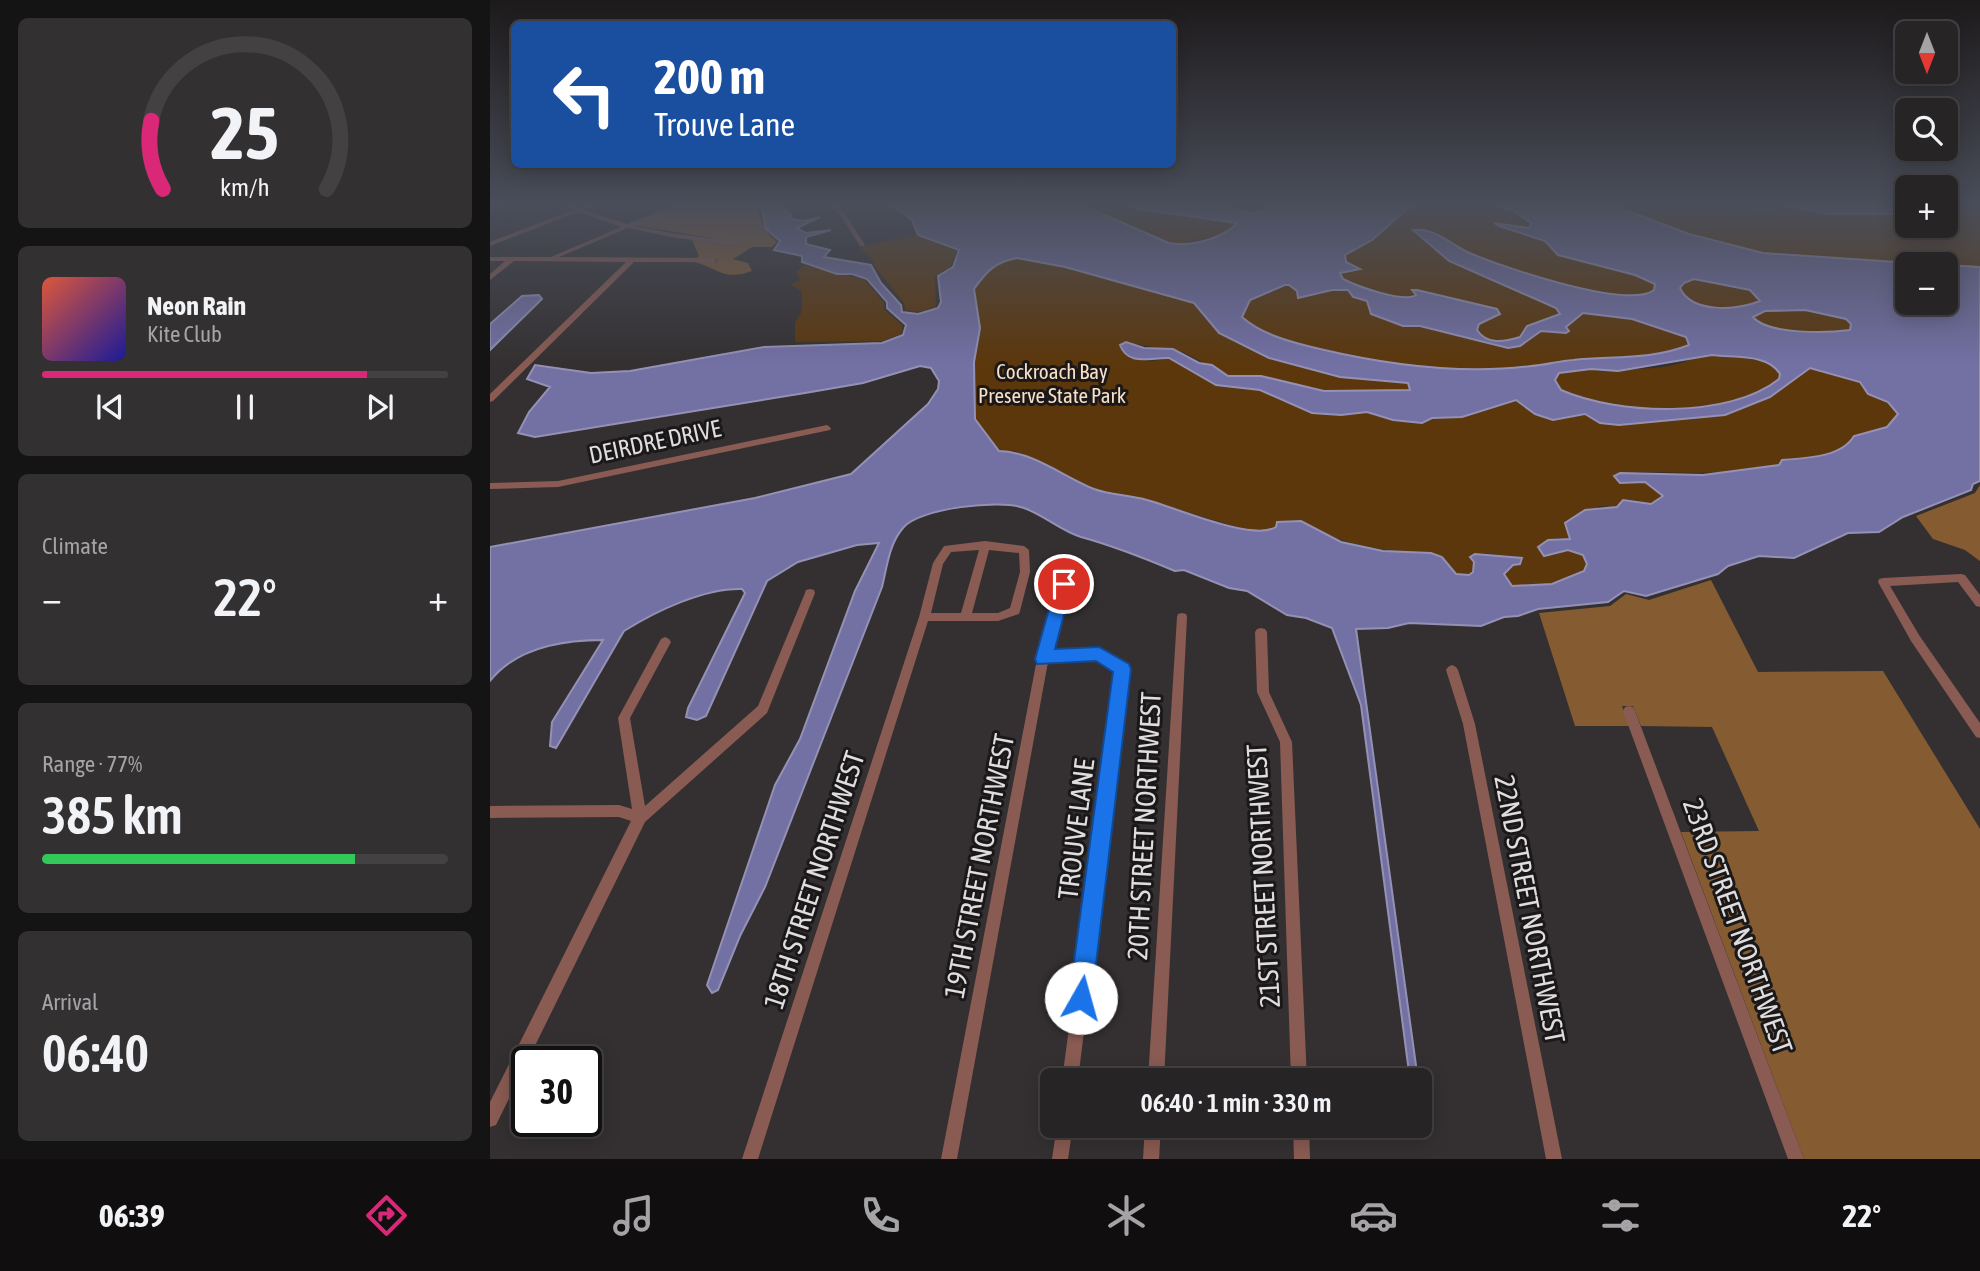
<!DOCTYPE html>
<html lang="en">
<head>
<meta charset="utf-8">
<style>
	:root { --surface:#272425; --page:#333032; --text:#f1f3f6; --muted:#a4a4a7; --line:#434142; --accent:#db2777 }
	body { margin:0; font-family:"Asap Condensed",sans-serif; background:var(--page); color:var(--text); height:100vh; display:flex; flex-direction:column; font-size:26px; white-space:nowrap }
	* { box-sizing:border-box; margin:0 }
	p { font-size:23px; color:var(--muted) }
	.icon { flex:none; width:38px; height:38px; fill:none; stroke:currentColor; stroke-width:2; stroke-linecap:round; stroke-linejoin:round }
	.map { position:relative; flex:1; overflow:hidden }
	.drawer { display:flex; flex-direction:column; gap:18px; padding:18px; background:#151414; width:490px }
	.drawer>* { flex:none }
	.guide { position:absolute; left:21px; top:21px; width:665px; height:147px; border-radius:10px; box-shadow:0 4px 18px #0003,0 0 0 2px var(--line); background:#1a4fa0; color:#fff; overflow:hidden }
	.needle { width:46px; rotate:180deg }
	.buttons { position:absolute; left:1405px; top:21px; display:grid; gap:14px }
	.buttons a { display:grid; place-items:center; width:63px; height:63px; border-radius:10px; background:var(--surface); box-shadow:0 4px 18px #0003,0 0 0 2px var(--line); font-size:35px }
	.speed { position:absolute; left:21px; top:1046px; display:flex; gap:14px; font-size:35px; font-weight:700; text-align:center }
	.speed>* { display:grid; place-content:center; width:91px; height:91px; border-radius:50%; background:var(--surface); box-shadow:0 4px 18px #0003,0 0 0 2px var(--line); line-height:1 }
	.speed .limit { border:4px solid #111; border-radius:10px; background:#fff; color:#111 }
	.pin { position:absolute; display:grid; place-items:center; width:60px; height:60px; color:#fff; margin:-30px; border:4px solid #fff; border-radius:50%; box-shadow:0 2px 7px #0007 }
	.me { position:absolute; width:77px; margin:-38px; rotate:7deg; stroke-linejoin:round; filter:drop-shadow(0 0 5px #0008) }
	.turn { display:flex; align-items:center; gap:24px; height:147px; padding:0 28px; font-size:32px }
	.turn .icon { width:91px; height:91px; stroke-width:2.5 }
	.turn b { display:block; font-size:49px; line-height:60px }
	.big { font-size:52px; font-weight:600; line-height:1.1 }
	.drawer .card { flex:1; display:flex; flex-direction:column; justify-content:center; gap:10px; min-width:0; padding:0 24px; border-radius:10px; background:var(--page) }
	.drawer .dial { align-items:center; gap:0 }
	.dial svg { height:182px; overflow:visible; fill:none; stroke:var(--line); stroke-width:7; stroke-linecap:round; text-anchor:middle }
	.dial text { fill:var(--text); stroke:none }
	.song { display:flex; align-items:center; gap:21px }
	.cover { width:84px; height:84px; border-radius:10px; background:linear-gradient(135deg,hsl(10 70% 55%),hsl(240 70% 35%)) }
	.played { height:7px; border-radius:4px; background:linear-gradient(90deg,var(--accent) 80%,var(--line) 80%) }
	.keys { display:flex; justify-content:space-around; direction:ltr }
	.heat { display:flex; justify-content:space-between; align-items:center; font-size:38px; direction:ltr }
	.charge { height:10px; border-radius:5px; background:linear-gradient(90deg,#34c759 77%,var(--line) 0) }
	.trip { position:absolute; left:550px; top:1068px; width:392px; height:70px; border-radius:10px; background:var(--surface); box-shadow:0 4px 18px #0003,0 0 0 2px var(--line); font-weight:600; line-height:70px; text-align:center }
	.menu { display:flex; height:112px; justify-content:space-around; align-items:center; background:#100e0f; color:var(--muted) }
	.menu .icon { width:49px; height:49px }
	.menu .selected { color:var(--accent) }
	.menu b { font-size:32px; color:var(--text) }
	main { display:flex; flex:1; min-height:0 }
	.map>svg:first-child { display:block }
	.green { fill:#5c370b }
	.forest { fill:#855c31 }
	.water { fill:#7370a4; stroke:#9491b5; stroke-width:2; fill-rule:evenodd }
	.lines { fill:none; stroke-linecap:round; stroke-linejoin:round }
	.street { fill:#895b52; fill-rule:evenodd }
	.route { fill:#1a73e8; stroke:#114b97; stroke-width:2 }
	.labels { text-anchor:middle; stroke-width:6; stroke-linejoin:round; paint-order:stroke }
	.far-park-label { font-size:21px; fill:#f9dfc6; stroke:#1a1819 }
	.street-label { font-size:24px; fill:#e0ddde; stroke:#1a1819 }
	.near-street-label { font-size:28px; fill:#e0ddde; stroke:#1a1819 }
</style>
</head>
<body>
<main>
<section class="drawer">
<div class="card dial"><svg viewBox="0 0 100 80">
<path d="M14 69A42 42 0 1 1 86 69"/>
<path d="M14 69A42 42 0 0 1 9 39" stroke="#db2777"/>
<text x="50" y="56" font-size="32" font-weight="700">25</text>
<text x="50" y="72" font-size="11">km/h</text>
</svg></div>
<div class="card">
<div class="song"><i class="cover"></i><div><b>Neon Rain</b><p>Kite Club</p></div></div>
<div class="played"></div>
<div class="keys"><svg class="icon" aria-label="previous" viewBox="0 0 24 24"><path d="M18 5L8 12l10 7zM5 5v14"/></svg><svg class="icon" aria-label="pause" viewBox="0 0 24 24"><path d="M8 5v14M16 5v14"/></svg><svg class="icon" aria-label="next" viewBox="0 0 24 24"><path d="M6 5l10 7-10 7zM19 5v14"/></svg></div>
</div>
<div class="card"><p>Climate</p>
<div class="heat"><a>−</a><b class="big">22°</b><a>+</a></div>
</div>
<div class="card"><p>Range · 77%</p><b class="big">385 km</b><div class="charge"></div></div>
<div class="card"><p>Arrival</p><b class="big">06:40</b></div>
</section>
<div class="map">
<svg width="1490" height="1159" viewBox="0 0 1490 1159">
	<rect width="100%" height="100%" fill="#343031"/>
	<g class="green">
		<polygon points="587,203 633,203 679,214 740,220 747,223 730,235 686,244"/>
		<polygon points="726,203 794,203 768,214"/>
		<path d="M 924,203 L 999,203 L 1024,211 L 1041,223 L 1038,228 L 1006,223 L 1009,226 L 1055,241 L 1068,255 L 1145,275 L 1165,284 L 1164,290 C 1138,310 1028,272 997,261 C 972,251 950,232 924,231 L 959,261 L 1066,308 L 1070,314 L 1037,326 L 1030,337 C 1014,342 997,345 986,330 L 989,325 L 1009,314 L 1007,309 L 927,290 L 923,298 L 912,299 L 853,279 L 850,274 L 868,268 L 856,262 L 854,255 L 882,240 Z"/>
		<polygon points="1117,203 1207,203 1242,212 1299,218 1222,203 1417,203 1418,226 1456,226 1456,203 1490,205 1490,267 1273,253 1199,234"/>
		<polygon points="426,235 466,251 460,267 445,276 446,307 428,312 415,310 414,303 382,263 385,262 369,247"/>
		<path d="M 526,258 L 575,267 L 704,303 L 721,325 L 779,358 L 850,377 L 918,383 L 920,390 L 834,391 L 771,376 L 739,376 L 693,352 L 647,344 L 658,362 L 679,358 L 725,385 L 770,390 L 822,413 L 851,415 L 877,412 L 903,420 L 932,423 L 942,418 L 972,417 L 1026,400 L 1045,414 L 1072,418 L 1101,415 L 1116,424 L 1235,415 L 1280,397 L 1320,368 L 1370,382 L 1376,391 L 1398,402 L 1408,414 L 1397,427 L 1364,436 C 1351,457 1316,458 1292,460 L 1289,465 C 1239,477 1194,471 1144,472 L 1135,483 L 1155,482 L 1174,496 C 1161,510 1149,498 1133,500 L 1127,507 L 1109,506 L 1080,539 L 1064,538 L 1062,555 L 1078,550 L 1093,555 L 1097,564 L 1094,571 L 1062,584 L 1022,586 L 1014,574 L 1031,557 L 992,553 L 984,562 L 983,572 L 979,575 L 966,574 L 952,557 C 903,549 855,550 811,521 L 779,532 L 754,529 L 656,500 L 605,489 L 525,451 L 509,451 L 485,419 L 484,362 L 490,328 L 484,289 C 495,272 505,262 526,258 Z"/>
		<polygon points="314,265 375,280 394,303 394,309 413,326 411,334 392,341 305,342 305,322 311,313 312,292 301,284 310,280 306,272"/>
		<path d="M 1204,279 L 1260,290 L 1270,301 C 1247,310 1202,314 1190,289 L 1194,283 Z"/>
		<path d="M 799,285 L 807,291 L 808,297 L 842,290 L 858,290 L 863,297 L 878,301 L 881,314 L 913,326 L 930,326 L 1018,348 L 1030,346 L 1051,331 L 1075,327 L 1093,313 C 1129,314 1163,325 1197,337 L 1199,345 C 1160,358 1123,356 1083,360 C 1069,361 1055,365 1041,366 C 971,375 898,365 830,349 C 804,343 772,335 752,316 L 760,301 Z"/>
		<path d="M 1315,310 L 1357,319 L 1361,324 L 1360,330 C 1336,332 1279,336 1263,316 L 1275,311 Z"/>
		<path d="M 1209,356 C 1232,355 1277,353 1290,374 L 1289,379 C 1238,419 1128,415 1071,390 L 1065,380 L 1069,373 C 1113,363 1167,378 1209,356 Z"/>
	</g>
	<g class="forest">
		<path d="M 198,203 L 263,203 C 275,218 269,228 287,242 L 282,247 L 262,247 L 243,259 L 258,263 L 262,271 C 232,281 231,269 204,262 L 226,262 L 228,259 L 207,258 L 209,256 L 202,240 L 248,246 L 251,243 L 142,225 Z"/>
		<polygon points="1490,485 1490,561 1475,550 1443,539 1426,516 1485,493"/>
		<polygon points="1221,580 1268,672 1393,671 1490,829 1490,1159 1314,1159 1191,832 1269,831 1222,727 1151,726 1143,706 1132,706 1140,726 1085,726 1049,613 1120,606 1136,594 1159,600"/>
	</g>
	<g class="water">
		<path d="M 266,203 L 279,203 L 300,213 L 302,219 L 314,221 L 330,217 L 307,228 L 316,233 L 341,230 L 316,237 L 316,244 L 340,250 L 334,257 L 381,265 L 391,283 L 411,305 L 412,312 L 428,314 L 448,308 L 451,302 L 448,276 L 463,267 L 469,250 L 428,235 L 422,220 L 399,203 L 587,203 L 679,243 C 699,247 733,239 747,223 L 649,209 L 633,203 L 726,203 L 762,214 L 794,203 L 924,203 L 882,240 L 855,255 L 856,262 L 870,269 L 850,273 L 853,279 C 867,286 913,303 926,295 L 922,290 L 927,290 L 1007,309 L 1010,314 L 989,324 L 987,330 C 997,345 1014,342 1030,337 L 1037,326 L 1070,314 L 1066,308 L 959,261 L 923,230 C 945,227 962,246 982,254 C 1013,267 1138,310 1164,290 L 1165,284 L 1145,275 L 1068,255 L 1055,241 L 1009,226 L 1004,223 L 1039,228 L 1041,223 L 1024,211 L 999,203 L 1117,203 L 1199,234 L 1273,253 L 1437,264 L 1418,264 L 1418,303 L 1456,303 L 1456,265 L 1490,267 L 1490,481 L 1483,484 L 1481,490 L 1413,517 L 1389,532 L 1358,533 L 1304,558 L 1269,556 L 1238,566 L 1228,574 L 1156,596 L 1134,591 L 1118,602 L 1048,609 L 1028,616 L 1014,617 L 991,626 L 919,623 L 898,628 L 866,629 L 928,1080 L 920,1080 L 871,705 L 842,628 L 816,618 L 797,615 L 757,591 L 739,588 L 694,570 L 685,571 C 654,558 624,546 591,537 C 571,531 554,515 534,508 C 511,499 429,508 413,528 C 399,544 397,567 392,587 L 275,887 L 250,936 L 228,990 L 222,993 L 217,985 L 285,785 L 310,739 L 365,591 L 389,543 L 367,545 L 308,562 L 277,581 L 216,716 L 207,720 L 196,717 L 198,708 L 255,593 L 252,589 C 214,588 166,611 134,631 L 66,748 L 60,746 L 62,722 L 113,640 C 72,640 26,648 0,681 L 0,547 L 265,498 L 361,474 L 438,404 L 448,389 L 449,381 L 441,368 L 430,366 L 373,383 L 315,393 L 45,437 L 28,433 L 39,412 L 60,387 L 37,379 L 45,365 L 101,373 L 140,371 L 274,347 L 392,343 L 413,335 L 416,325 L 397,308 L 397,302 L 377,279 L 362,274 L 347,274 L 312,262 L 312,256 L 284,250 L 290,241 L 276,229 L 272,209 ZM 527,258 L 575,267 L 704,303 L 729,333 L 779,358 L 850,377 L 918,383 L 920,390 L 834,391 L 771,376 L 738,376 L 722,365 L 709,363 L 683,349 L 654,348 L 636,342 L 630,345 C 638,367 662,357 679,358 L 726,385 L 770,390 L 822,413 L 851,415 L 877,412 L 903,420 L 932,423 L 942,418 L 972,417 L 1026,400 L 1045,414 L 1063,420 L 1095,414 L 1110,423 L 1129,425 L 1235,415 L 1280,397 L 1320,368 L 1370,382 L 1378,394 L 1398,402 L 1408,414 L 1397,427 L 1364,436 C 1351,458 1315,458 1292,460 L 1289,465 L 1213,475 L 1130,473 L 1124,476 L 1130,483 L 1155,482 L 1173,496 L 1161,504 L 1133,500 L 1127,507 L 1095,510 L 1075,523 L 1080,539 L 1058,540 L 1048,547 L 1054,556 L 1078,550 L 1093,555 L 1097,564 L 1094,571 L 1062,584 L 1022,586 L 1014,574 L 1023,565 L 1030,564 L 1032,558 L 985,554 L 980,557 L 984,562 L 983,572 L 979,575 L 966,574 L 952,557 L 941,553 L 893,551 L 851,542 L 811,521 L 787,522 L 786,527 C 763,542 684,507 657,500 C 640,495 620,495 604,489 C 572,476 544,452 509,451 L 485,419 L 484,362 L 490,328 L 484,289 C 496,272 505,262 527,258 ZM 1204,279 L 1260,290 L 1270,301 C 1247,310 1202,314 1190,288 L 1194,283 ZM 795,285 L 799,285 L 807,291 L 808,298 L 842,290 L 858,290 L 863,297 L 877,301 L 881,314 L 913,326 L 930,326 L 1018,348 L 1030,346 L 1051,331 L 1076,333 L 1079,331 L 1076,327 L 1093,313 L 1142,319 L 1196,337 L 1199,345 C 1161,360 1123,356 1083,360 C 1069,361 1055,365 1041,366 C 971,375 898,365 830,349 C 804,343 772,335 752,317 L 760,300 ZM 1315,310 L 1356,319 L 1361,324 L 1360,330 C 1338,333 1278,335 1263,317 L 1275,311 ZM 1222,355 C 1244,358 1277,353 1290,374 L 1289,379 C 1239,419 1128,415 1071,390 L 1065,380 L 1069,373 L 1101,369 L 1128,371 Z"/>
		<polygon points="1285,203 1366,203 1417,210 1417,214 1339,214"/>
		<polygon points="49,295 52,299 0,350 0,324 32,296"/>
	</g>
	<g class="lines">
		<g class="street">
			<polygon points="12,203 21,203 0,211 0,207"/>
			<polygon points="70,203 78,203 88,208 101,203 109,203 94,210 137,224 189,203 197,203 145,226 181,233 248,242 251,244 248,246 181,237 138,228 69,257 224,258 227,260 224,262 144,262 3,401 0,402 0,394 136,262 24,261 0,280 0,274 15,261 0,261 0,257 61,257 131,227 88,212 0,246 0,242 83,210"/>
			<polygon points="337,203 343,203 355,214 375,245 374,246 370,246 351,216"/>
			<polygon points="337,425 341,428 340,430 68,487 0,489 0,483 68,481"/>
			<path d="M 495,541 L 534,546 L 539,550 L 540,572 L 530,611 L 529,614 L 508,621 L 438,621 L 268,1159 L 252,1159 L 429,617 L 443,563 L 454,546 ZM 489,550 L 471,613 L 441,613 L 453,564 L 461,552 ZM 499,550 L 529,553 L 530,572 L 520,608 L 508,613 L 482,613 Z"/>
			<polygon points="1471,574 1475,575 1490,595 1490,607 1486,606 1468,582 1400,586 1429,635 1490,723 1490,738 1486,737 1421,641 1388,582 1389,579 1393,578"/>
			<polygon points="574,580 578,581 579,584 561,652 567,650 609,649 637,666 639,669 588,1080 572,1080 627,671 607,659 567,660 558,662 467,1159 451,1159 547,659 569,584 570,581"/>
			<polygon points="320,589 324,590 325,593 277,713 155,822 6,1125 0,1127 0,1102 141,821 129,817 0,818 0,806 129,805 142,809 128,718 171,639 175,637 179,639 181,642 140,718 155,806 268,706 315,593 316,590"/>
			<polygon points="692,613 696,614 697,617 674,1080 658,1080 687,617 688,614"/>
			<polygon points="771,628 775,629 777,632 779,692 802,742 817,1080 801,1080 790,742 767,692 765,632 767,629"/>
			<polygon points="962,665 966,667 968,670 985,724 1072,1159 1056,1159 973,724 956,670 958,667"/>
			<polygon points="1139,706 1143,707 1145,711 1314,1159 1298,1159 1133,711 1135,707"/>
			<polygon points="567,1125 583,1125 578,1159 562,1159"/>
			<polygon points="655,1125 671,1125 669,1159 653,1159"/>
			<polygon points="803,1125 819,1125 820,1159 804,1159"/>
		</g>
	</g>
	<linearGradient id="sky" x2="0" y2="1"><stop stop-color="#1d1a1b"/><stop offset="0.56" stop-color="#4a4e5a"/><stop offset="1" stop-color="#4a4e5a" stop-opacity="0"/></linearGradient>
	<rect width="1490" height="365" fill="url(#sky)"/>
	<polygon class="route" points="574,578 582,584 565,649 609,647 639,664 641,669 602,998 599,1006 591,1009 583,1006 579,998 623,672 606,661 547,664 545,659 566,584"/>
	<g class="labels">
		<g class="far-park-label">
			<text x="562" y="379">Cockroach Bay<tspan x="562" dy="24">Preserve State Park</tspan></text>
		</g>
		<g class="street-label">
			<text transform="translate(165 442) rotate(-12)" y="8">DEIRDRE DRIVE</text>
		</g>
		<g class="near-street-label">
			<text transform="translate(654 826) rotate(-87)" y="10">20TH STREET NORTHWEST</text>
			<text transform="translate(586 829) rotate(-83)" y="10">TROUVE LANE</text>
			<text transform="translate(489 866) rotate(-79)" y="10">19TH STREET NORTHWEST</text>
			<text transform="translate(773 876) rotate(-93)" y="10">21ST STREET NORTHWEST</text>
			<text transform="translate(324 880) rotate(-72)" y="10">18TH STREET NORTHWEST</text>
			<text transform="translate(1040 909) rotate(79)" y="10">22ND STREET NORTHWEST</text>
			<text transform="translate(1248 926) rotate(70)" y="10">23RD STREET NORTHWEST</text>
		</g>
	</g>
</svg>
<div class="buttons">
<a><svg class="needle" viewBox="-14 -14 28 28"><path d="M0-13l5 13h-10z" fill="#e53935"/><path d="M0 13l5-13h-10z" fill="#a4a4a7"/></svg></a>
<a><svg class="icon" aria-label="search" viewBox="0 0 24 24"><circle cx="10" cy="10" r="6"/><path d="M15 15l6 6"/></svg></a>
<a>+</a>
<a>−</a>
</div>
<div class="speed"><div class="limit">30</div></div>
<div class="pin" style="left:574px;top:584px;background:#d93025"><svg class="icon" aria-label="arrive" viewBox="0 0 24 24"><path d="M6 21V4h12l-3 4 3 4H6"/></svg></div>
<svg class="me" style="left:591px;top:998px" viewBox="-20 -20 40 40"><circle r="19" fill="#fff"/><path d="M0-13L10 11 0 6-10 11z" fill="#1a73e8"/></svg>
<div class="trip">06:40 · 1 min · 330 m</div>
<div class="guide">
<div class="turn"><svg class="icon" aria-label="left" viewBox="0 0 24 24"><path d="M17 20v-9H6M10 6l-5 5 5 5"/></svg><div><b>200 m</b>Trouve Lane</div></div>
</div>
</div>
</main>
<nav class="menu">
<b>06:39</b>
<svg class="icon selected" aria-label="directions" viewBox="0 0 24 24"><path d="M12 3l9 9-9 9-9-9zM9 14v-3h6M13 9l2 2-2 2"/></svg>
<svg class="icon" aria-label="music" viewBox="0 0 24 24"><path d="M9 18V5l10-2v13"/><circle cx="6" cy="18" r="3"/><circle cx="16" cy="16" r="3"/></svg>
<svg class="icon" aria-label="phone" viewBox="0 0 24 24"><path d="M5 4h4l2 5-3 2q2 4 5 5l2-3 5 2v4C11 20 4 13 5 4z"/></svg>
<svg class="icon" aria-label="climate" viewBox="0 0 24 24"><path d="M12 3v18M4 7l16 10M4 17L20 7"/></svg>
<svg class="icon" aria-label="car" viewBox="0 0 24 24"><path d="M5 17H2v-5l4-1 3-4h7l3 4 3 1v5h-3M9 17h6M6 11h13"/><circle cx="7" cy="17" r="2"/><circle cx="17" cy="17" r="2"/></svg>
<svg class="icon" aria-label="filters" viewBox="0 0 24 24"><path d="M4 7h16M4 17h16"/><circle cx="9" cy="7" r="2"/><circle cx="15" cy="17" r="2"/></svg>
<b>22°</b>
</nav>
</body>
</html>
